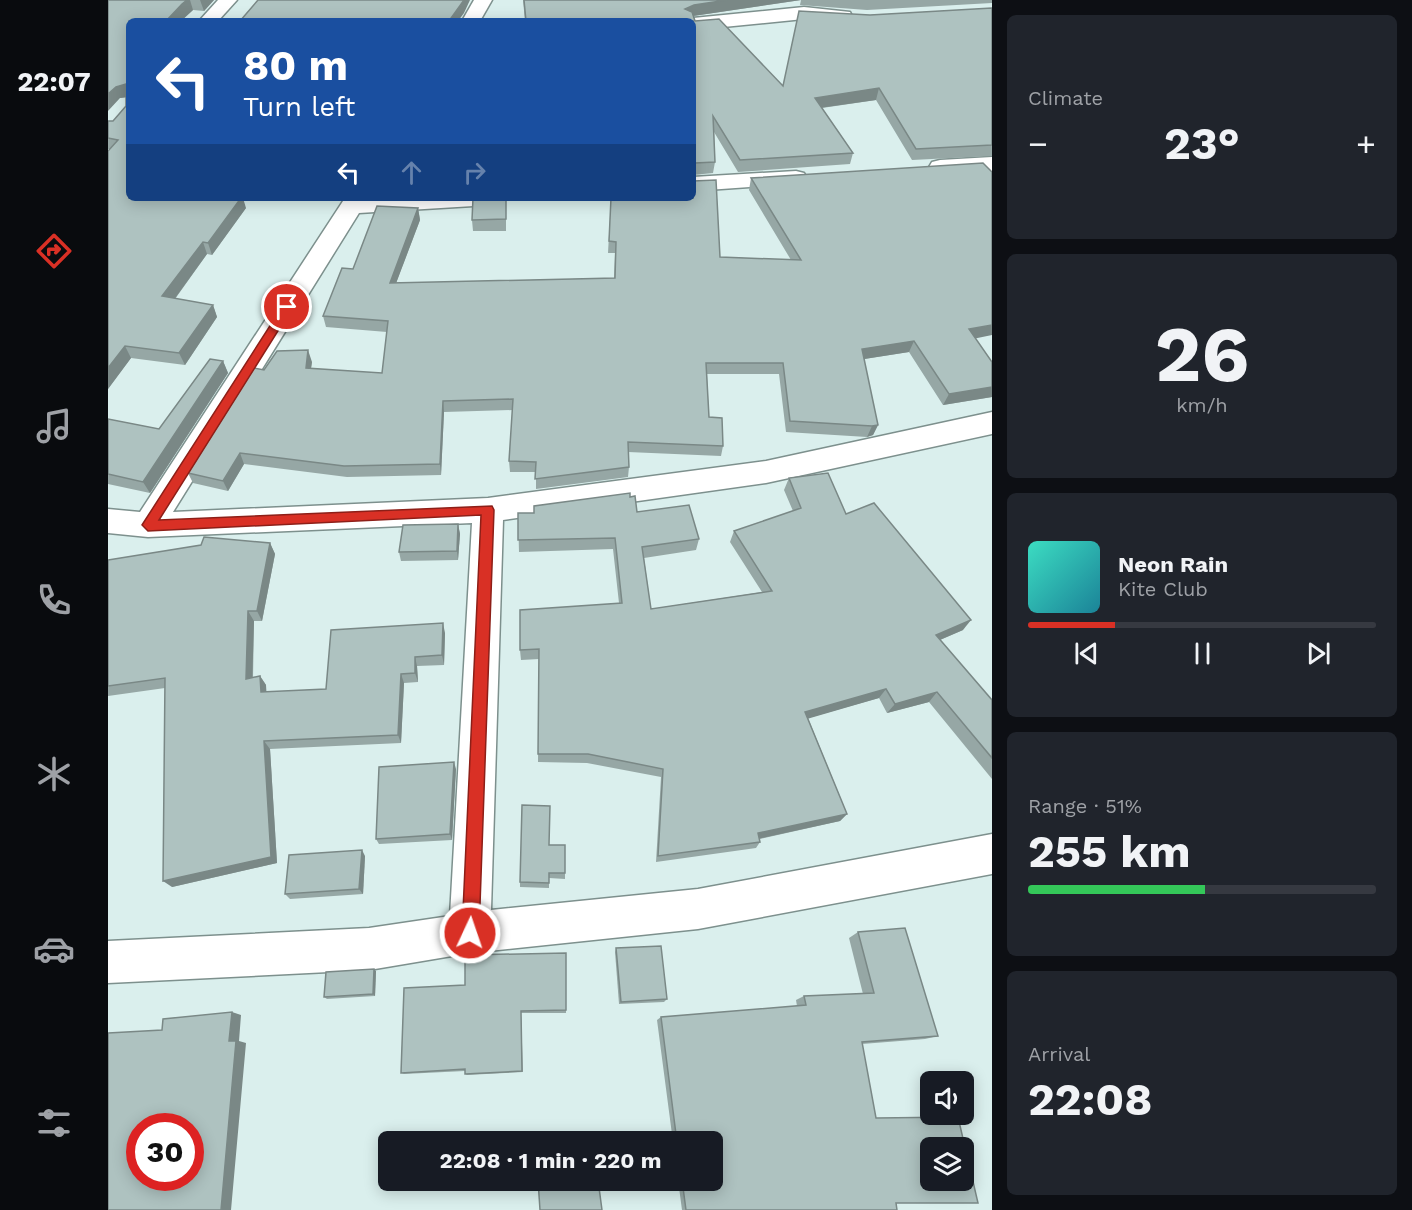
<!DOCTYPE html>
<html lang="en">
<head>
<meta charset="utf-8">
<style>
  body { margin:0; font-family:"Work Sans",sans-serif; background:#20242c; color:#f1f3f6; height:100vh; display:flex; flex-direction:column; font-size:22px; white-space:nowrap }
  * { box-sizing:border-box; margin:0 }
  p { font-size:20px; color:#9ea1a6 }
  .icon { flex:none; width:33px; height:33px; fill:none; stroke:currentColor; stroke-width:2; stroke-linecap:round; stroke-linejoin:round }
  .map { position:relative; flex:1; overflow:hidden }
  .sheet { display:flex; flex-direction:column; gap:15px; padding:15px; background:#0d0f14; width:420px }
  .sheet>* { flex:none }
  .hud { position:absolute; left:18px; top:18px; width:570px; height:183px; border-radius:9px; box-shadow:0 3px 15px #0003; background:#1a4fa0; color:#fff; overflow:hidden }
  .controls { position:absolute; left:812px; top:1071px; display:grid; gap:12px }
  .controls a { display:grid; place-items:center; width:54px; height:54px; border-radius:9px; background:#171b24; box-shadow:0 3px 15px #0003; font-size:30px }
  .speed { position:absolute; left:18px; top:1113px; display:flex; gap:12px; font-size:30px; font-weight:700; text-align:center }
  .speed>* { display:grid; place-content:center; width:78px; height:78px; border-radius:50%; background:#171b24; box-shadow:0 3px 15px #0003; line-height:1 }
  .speed .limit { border:9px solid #d22; background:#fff; color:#111 }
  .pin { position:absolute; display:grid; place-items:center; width:51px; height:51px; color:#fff; margin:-26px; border:3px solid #fff; border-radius:50%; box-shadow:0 2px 6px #0007 }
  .me { position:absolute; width:66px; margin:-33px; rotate:3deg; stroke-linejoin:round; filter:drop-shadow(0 0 4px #0008) }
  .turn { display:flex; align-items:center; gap:21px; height:126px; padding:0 18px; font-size:27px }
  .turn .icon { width:78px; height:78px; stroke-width:2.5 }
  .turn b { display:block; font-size:42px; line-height:51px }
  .lanes { display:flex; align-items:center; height:57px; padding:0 18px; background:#0003; justify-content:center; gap:30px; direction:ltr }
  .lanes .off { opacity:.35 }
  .big { font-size:45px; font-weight:700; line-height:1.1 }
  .sheet .widget { flex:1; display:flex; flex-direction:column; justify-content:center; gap:9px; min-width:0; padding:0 21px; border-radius:9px; background:#20242c }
  .sheet .dial { align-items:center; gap:0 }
  .dial b { font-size:78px; line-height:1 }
  .song { display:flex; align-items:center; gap:18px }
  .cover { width:72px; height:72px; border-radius:9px; background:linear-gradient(135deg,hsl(170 70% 55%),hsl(190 70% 35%)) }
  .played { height:6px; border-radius:3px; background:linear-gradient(90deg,#d93025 25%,#363941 25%) }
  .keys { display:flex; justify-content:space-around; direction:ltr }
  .heat { display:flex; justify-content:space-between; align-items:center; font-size:33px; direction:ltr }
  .charge { height:9px; border-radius:4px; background:linear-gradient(90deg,#34c759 51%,#363941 0) }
  .trip { position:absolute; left:270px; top:1131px; width:345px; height:60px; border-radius:9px; background:#171b24; box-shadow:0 3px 15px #0003; font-weight:700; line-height:60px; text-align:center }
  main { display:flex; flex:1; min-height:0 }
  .dock { display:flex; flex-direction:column; width:108px; justify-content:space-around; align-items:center; background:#090b0e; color:#9ea1a6 }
  .dock .icon { width:42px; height:42px }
  .dock .current { color:#d93025 }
  .dock b { font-size:27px; color:#f1f3f6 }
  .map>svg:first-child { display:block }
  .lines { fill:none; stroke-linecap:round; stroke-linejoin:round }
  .minor-casing { stroke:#7d908d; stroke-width:3 }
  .minor { fill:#fff; fill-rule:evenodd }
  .wall { fill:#96a7a5 }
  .shaded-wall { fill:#7a8886 }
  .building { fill:#aec2c0; stroke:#7a8886; stroke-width:1.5; fill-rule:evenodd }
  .route { fill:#d93025; stroke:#8d1f18; stroke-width:1.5 }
</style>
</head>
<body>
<main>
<nav class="dock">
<b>22:07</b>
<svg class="icon current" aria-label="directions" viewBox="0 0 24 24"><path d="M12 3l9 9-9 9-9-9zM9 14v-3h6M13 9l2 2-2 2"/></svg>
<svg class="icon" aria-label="music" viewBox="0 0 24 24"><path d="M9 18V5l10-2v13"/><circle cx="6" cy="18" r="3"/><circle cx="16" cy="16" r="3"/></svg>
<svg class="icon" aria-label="phone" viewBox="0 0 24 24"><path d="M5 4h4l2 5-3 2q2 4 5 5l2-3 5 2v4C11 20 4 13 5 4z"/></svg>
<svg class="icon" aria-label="climate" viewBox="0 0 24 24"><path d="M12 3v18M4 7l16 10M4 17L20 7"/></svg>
<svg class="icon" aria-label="car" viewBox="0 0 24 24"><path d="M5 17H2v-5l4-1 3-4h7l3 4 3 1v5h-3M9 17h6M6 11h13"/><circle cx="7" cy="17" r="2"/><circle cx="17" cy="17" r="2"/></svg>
<svg class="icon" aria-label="filters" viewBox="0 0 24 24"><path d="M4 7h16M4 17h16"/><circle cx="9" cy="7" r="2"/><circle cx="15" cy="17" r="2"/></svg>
</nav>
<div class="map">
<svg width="884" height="1210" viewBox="0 0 884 1210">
  <rect width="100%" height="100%" fill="#daefed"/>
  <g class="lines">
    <g class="minor-casing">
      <g id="minor">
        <polygon points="110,0 129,0 110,21 91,21"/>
        <polygon points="366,0 384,0 372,21 354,21"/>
        <polygon points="696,7 742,12 744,16 742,20 735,22 696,19 585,30 585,21 578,21 585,18"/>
        <polygon points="884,157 884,171 832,174 824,172 821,167 824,162 832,160"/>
        <polygon points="688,171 696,173 699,178 696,183 585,191 585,177"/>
        <polygon points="237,198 394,198 390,203 382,205 251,213 65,512 380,498 658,461 884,412 884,434 658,483 395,520 383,910 590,889 884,834 884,874 590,929 362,953 261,970 0,983 0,941 261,928 342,916 364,523 40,537 0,533 0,509 32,512"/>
      </g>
    </g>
    <use href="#minor" class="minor"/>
  </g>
  <g class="wall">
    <polygon points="0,0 106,0 96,11 85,10 73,21 21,21 21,198 138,208 104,255 99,254 67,299 105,305 109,317 77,365 23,358 0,389 1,149 0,149 0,121 5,121 18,106 18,97 12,98"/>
    <polygon points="415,0 693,0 585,16 587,21 675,86 762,15 884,8 884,156 804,160 768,100 714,108 745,153 742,164 630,172 606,132 607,162 605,173 585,175 585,21 417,21"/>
    <polygon points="693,0 884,0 884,3 759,10 692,5"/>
    <polygon points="643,178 867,338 884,362 884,397 835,405 801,352 756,359 770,425 765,435 759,437 678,432 671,374 599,374 601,417 615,446 613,456 520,452 521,467 520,477 428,489 428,472 402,472 401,461 405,410 336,412 333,475 239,477 136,464 120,491 85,483 80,473 156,370 204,362 203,369 274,373 279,332 218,327 215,316 245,269 310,208 312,220 288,283 506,278 507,253 500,253 503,198 585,198 585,181 612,257 683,260 641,190"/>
    <polygon points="398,198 398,231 365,231 364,220"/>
    <polygon points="115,361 120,373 42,493 0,484 0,419 51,429"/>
    <polygon points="681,478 738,514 855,630 832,640 884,700 884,779 821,702 779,713 771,698 700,718 739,814 732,821 652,839 652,842 648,848 548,862 553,777 479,763 430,762 431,659 413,660 412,650 511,603 505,549 411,552 410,513 426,513 522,497 529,512 591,539 588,550 536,558 543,609 654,592 622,542 626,531 685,511 676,490"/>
    <polygon points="350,524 352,534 350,560 293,561 291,552"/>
    <polygon points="162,543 167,554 154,621 146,621 145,678 152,676 158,685 158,692 218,689 337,633 336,665 309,666 310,682 296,683 293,743 162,749 169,863 64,887 57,688 0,696 0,560"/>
    <polygon points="348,769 344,840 271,844 268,839"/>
    <polygon points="441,845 457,845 457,879 441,878 441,888 412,887 412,882"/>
    <polygon points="257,856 255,894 182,899 177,894"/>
    <polygon points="750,932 830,1036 817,1039 754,1044 768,1118 789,1210 574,1210 570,1180 604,1180 604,1142 565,1142 549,1020 553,1017 689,1006 688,1000 696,996 755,994 741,938"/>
    <polygon points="508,948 559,999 556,1002 511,1004 507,952"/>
    <polygon points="268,971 267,996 219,999 216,997"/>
    <polygon points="296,988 458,1010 458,1013 413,1013 415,1072 359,1075 357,1074 357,1071 296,1074 293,1073"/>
  </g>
  <g class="shaded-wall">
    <polygon points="79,0 82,0 85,10 73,21 58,21 74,4"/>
    <polygon points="92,0 106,0 96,11"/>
    <polygon points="356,0 362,0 356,13 350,21 341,21"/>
    <polygon points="619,0 693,0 585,16 577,9 586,5"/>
    <polygon points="18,84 21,97 12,98 0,111 0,94 8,87"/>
    <polygon points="771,88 768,100 704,109 707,98"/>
    <polygon points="133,198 135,198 138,208 104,255 100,243"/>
    <polygon points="310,208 312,220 284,294 282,283"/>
    <polygon points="95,242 99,254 60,308 54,296"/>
    <polygon points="105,305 109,317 77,365 71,353"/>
    <polygon points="884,325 884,335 855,341 861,329"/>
    <polygon points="806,341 801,352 750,360 754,349"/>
    <polygon points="17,346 23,358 0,389 0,368"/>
    <polygon points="200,350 204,362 201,379 198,368"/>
    <polygon points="115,361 120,373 42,493 35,482"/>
    <polygon points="884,387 884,397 835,405 841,394"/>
    <polygon points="335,401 336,412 333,475 332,464"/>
    <polygon points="770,425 765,435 759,437 764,426"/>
    <polygon points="132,453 136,464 120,491 115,481"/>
    <polygon points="350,524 352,534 350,560 349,551"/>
    <polygon points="162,543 167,554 154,621 149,611"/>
    <polygon points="140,611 146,621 144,688 138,679"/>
    <polygon points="863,620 855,630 820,645 828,635"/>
    <polygon points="335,623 337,633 336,665 334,655"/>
    <polygon points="307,657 309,666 310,682 307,673"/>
    <polygon points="293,674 296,683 293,743 290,735"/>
    <polygon points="152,676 158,685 159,701 153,692"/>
    <polygon points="778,689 771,698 692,721 697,712"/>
    <polygon points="829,692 821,702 779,713 787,704"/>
    <polygon points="156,741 162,749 169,863 64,887 55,881"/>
    <polygon points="346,762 348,769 344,840 342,834"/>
    <polygon points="739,814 732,821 645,840 650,833"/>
    <polygon points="254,850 257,856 255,894 251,889"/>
    <polygon points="266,969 268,971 267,996 265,994"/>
    <polygon points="124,1012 133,1015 131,1041 138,1043 123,1210 113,1210 121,1041"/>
  </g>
  <g class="building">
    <polygon points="0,0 79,0 74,4 58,21 21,21 21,198 133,198 100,243 95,242 54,296 105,305 71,353 17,346 0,368 0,151 10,140 0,138 0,121 5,121 18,106 18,84 8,87 0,94"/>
    <polygon points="150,0 356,0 341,21 132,21"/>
    <polygon points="416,0 619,0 586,5 577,9 584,12 587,21 611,19 675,86 691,11 762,15 884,8 884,145 808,149 771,88 707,98 745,153 632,160 605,116 607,162 587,163 585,165 585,21 418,21"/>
    <polygon points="875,163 884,172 884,325 861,329 884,362 884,387 841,394 806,341 754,349 770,425 764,426 682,421 675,363 598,363 601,417 614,418 615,446 520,442 521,467 427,479 428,462 401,461 405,399 335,401 332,464 236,466 132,453 115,481 80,473 146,368 156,370 169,351 200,350 198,368 274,373 280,321 215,316 234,268 245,269 269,206 310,208 282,283 507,278 508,242 501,241 503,198 585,198 585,177 585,181 608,180 612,257 693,260 643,178"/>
    <polygon points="365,198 398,198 398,219 364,220"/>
    <polygon points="102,359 115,361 35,482 0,474 0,419 51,429"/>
    <polygon points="720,473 738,514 766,503 863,620 828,635 884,700 884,758 829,692 787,704 778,689 697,712 739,814 650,833 652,842 550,856 555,769 480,754 430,754 431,649 412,650 412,610 514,603 507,538 410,540 410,513 426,513 426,506 522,493 522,497 527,496 529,512 581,505 591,539 534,547 543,609 664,591 626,531 693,508 681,478"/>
    <polygon points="350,524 349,551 291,552 295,525"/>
    <polygon points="96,537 162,543 149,611 140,611 138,679 152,676 153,692 218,689 223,630 335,623 334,655 307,657 307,673 293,674 290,735 156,741 163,857 55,881 57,678 0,686 0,560 93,545"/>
    <polygon points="346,762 342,834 268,839 271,767"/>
    <polygon points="414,805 442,806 441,845 457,845 457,873 441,873 441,883 412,882"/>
    <polygon points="254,850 251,889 177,894 181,855"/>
    <path d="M797 928 830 1036 754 1042 768 1118 850 1117 870 1203H788L789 1210H578L574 1180H604V1142H569L553 1017 698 1005 696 996 766 993 750 932ZM822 1148H855V1180H822Z"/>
    <polygon points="553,946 559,999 513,1002 508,948"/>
    <polygon points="458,953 458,1010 413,1011 414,1071 357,1074 357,1069 293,1073 296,988 357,985 357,955"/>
    <polygon points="266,969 265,994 216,997 218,972"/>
    <path d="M124 1012 121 1041H128L113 1210H0V1033L54 1030 55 1019ZM32 1126H82V1178H32Z"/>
    <polygon points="485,1136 485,1142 443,1142"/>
    <polygon points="430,1180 490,1180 494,1210 432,1210"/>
  </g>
  <polygon class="route" points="179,303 185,307 51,520 384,506 386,510 371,933 368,939 362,941 356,939 354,933 373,515 40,531 34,525 176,304"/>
</svg>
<div class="controls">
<a><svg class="icon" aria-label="sound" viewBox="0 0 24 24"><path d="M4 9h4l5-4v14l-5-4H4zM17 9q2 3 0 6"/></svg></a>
<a><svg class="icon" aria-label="layers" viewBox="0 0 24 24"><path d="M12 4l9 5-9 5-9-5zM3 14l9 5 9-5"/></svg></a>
</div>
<div class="speed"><div class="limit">30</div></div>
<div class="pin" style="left:179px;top:307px;background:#d93025"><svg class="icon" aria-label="arrive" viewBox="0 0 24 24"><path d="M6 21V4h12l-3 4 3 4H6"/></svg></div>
<svg class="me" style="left:362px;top:933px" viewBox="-20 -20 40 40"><circle r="17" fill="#d93025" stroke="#fff" stroke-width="3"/><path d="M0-11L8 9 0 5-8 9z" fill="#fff"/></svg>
<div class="trip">22:08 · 1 min · 220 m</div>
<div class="hud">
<div class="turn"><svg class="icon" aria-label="left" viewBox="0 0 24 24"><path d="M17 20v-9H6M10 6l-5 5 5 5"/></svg><div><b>80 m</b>Turn left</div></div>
<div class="lanes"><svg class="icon" aria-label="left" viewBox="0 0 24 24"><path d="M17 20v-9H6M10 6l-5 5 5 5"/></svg><svg class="icon off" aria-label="ahead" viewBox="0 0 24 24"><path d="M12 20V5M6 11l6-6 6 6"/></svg><svg class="icon off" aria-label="right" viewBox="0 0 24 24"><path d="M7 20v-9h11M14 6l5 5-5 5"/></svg></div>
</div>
</div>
<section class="sheet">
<div class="widget"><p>Climate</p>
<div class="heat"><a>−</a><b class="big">23°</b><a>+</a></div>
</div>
<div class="widget dial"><b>26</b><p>km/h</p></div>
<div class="widget">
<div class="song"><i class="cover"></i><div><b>Neon Rain</b><p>Kite Club</p></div></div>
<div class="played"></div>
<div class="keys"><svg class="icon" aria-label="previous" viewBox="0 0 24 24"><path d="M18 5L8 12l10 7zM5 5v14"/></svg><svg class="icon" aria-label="pause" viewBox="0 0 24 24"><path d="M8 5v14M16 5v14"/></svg><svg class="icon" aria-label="next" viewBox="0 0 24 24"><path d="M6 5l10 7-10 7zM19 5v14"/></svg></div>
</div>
<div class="widget"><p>Range · 51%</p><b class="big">255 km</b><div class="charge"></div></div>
<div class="widget"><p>Arrival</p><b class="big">22:08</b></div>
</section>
</main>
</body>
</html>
